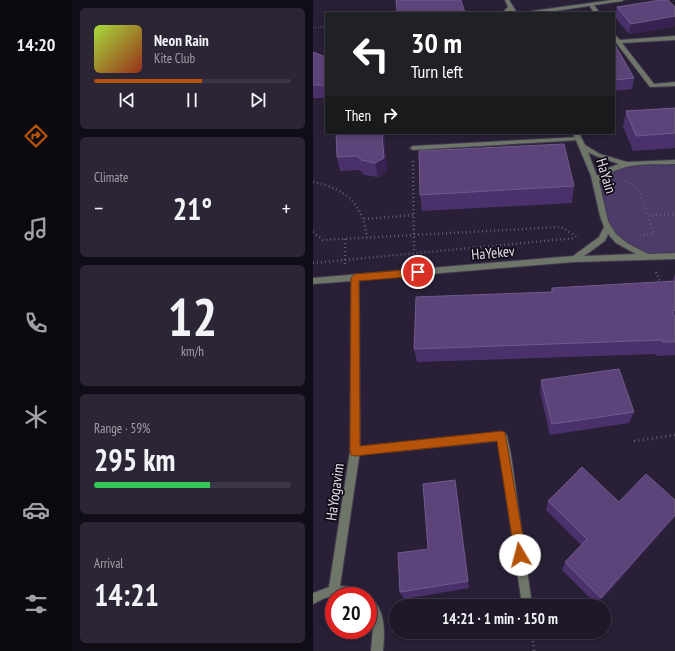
<!DOCTYPE html>
<html lang="en">
<head>
<meta charset="utf-8">
<style>
  body { margin:0; font-family:"PT Sans Narrow",sans-serif; background:#2c2535; color:#f1f3f6; height:100vh; display:flex; flex-direction:column; font-size:15px; white-space:nowrap }
  * { box-sizing:border-box; margin:0 }
  p { font-size:13px; color:#a1a0a8 }
  .icon { flex:none; width:22px; height:22px; fill:none; stroke:currentColor; stroke-width:2; stroke-linecap:round; stroke-linejoin:round }
  .map { position:relative; flex:1; overflow:hidden }
  .sheet { display:flex; flex-direction:column; gap:8px; padding:8px; background:#110d17; width:241px }
  .sheet>* { flex:none }
  .top-card { position:absolute; left:12px; top:12px; width:290px; height:122px; border-radius:0px; box-shadow:0 2px 6px #0003,0 0 0 1px #3c3746; background:#202124; color:#fff; overflow:hidden }
  .speed { position:absolute; left:12px; top:587px; display:flex; gap:8px; font-size:20px; font-weight:700; text-align:center }
  .speed>* { display:grid; place-content:center; width:52px; height:52px; border-radius:50%; background:#1f1829; box-shadow:0 2px 6px #0003,0 0 0 1px #3c3746; line-height:1 }
  .speed .limit { border:6px solid #d22; background:#fff; color:#111 }
  .pin { position:absolute; display:grid; place-items:center; width:34px; height:34px; color:#fff; margin:-17px; border:2px solid #fff; border-radius:50%; box-shadow:0 1px 4px #0007 }
  .me { position:absolute; width:44px; margin:-22px; rotate:352deg; stroke-linejoin:round; filter:drop-shadow(0 0 3px #0008) }
  .turn { display:flex; align-items:center; gap:14px; height:84px; padding:0 20px; font-size:18px }
  .turn .icon { width:52px; height:52px; stroke-width:2.5 }
  .turn b { display:block; font-size:28px; line-height:34px }
  .then { display:flex; align-items:center; height:38px; padding:0 20px; background:#0003; gap:8px; font-size:15px }
  .big { font-size:30px; font-weight:800; line-height:1.1 }
  .sheet .tile { flex:1; display:flex; flex-direction:column; justify-content:center; gap:6px; min-width:0; padding:0 14px; border-radius:6px; background:#2c2535 }
  .sheet .dial { align-items:center; gap:0 }
  .dial b { font-size:52px; line-height:1 }
  .song { display:flex; align-items:center; gap:12px }
  .cover { width:48px; height:48px; border-radius:6px; background:linear-gradient(135deg,hsl(80 70% 55%),hsl(10 70% 35%)) }
  .played { height:4px; border-radius:2px; background:linear-gradient(90deg,#b45309 55%,#3c3746 55%) }
  .keys { display:flex; justify-content:space-around; direction:ltr }
  .heat { display:flex; justify-content:space-between; align-items:center; font-size:22px; direction:ltr }
  .charge { height:6px; border-radius:3px; background:linear-gradient(90deg,#34c759 59%,#3c3746 0) }
  .trip { position:absolute; left:76px; top:599px; width:222px; height:40px; border-radius:20px; background:#1f1829; box-shadow:0 2px 6px #0003,0 0 0 1px #3c3746; font-weight:800; line-height:40px; text-align:center }
  main { display:flex; flex:1; min-height:0 }
  .tabs { display:flex; flex-direction:column; width:72px; justify-content:space-around; align-items:center; background:#0c0a10; color:#a1a0a8 }
  .tabs .icon { width:28px; height:28px }
  .tabs .current { color:#b45309 }
  .tabs b { font-size:18px; color:#f1f3f6 }
  .map>svg:first-child { display:block }
  .green { fill:#4d3b69 }
  .lines { fill:none; stroke-linecap:round; stroke-linejoin:round }
  .lane-casing { stroke:#433a50; stroke-width:2 }
  .street-casing { stroke:#433a50; stroke-width:2 }
  .path-far2 { stroke:#635b70; stroke-width:2; stroke-dasharray:0.5 2; stroke-linecap:butt }
  .path-far1 { stroke:#635b70; stroke-width:2.5; stroke-dasharray:1 3; stroke-linecap:butt }
  .path { stroke:#635b70; stroke-width:3; stroke-dasharray:1 3.5; stroke-linecap:butt }
  .lane { fill:#6e7569; fill-rule:evenodd }
  .street { fill:#6e7569; fill-rule:evenodd }
  .wall { fill:#4b316c }
  .shaded-wall { fill:#372251 }
  .building { fill:#5c4379; stroke:#715b8b }
  .route { fill:#b45309; stroke:#753606 }
  .labels { text-anchor:middle; stroke-width:3.5; stroke-linejoin:round; paint-order:stroke }
  .street-label { font-size:15px; fill:#e2dcec; stroke:#100c16 }
</style>
</head>
<body>
<main>
<nav class="tabs">
<b>14:20</b>
<svg class="icon current" aria-label="directions" viewBox="0 0 24 24"><path d="M12 3l9 9-9 9-9-9zM9 14v-3h6M13 9l2 2-2 2"/></svg>
<svg class="icon" aria-label="music" viewBox="0 0 24 24"><path d="M9 18V5l10-2v13"/><circle cx="6" cy="18" r="3"/><circle cx="16" cy="16" r="3"/></svg>
<svg class="icon" aria-label="phone" viewBox="0 0 24 24"><path d="M5 4h4l2 5-3 2q2 4 5 5l2-3 5 2v4C11 20 4 13 5 4z"/></svg>
<svg class="icon" aria-label="climate" viewBox="0 0 24 24"><path d="M12 3v18M4 7l16 10M4 17L20 7"/></svg>
<svg class="icon" aria-label="car" viewBox="0 0 24 24"><path d="M5 17H2v-5l4-1 3-4h7l3 4 3 1v5h-3M9 17h6M6 11h13"/><circle cx="7" cy="17" r="2"/><circle cx="17" cy="17" r="2"/></svg>
<svg class="icon" aria-label="filters" viewBox="0 0 24 24"><path d="M4 7h16M4 17h16"/><circle cx="9" cy="7" r="2"/><circle cx="15" cy="17" r="2"/></svg>
</nav>
<section class="sheet">
<div class="tile">
<div class="song"><i class="cover"></i><div><b>Neon Rain</b><p>Kite Club</p></div></div>
<div class="played"></div>
<div class="keys"><svg class="icon" aria-label="previous" viewBox="0 0 24 24"><path d="M18 5L8 12l10 7zM5 5v14"/></svg><svg class="icon" aria-label="pause" viewBox="0 0 24 24"><path d="M8 5v14M16 5v14"/></svg><svg class="icon" aria-label="next" viewBox="0 0 24 24"><path d="M6 5l10 7-10 7zM19 5v14"/></svg></div>
</div>
<div class="tile"><p>Climate</p>
<div class="heat"><a>−</a><b class="big">21°</b><a>+</a></div>
</div>
<div class="tile dial"><b>12</b><p>km/h</p></div>
<div class="tile"><p>Range · 59%</p><b class="big">295 km</b><div class="charge"></div></div>
<div class="tile"><p>Arrival</p><b class="big">14:21</b></div>
</section>
<div class="map">
<svg width="362" height="651" viewBox="0 0 362 651">
  <rect width="100%" height="100%" fill="#292037"/>
  <path class="green" d="M362 162V256L338 258 318 250 294 228 282 181C303 161 335 163 362 162Z"/>
  <g class="lines">
    <g class="lane-casing">
      <g id="lane">
        <polygon points="276,4 280,4 287,13 281,13 276,5"/>
        <polygon points="196,6 200,7 195,13 189,13"/>
        <polygon points="301,34 307,40 362,36 362,40 309,43 341,84 362,82 362,86 337,87 301,40"/>
        <polygon points="266,137 268,138 268,140 100,150 97,148 100,146"/>
        <polygon points="189,432 192,433 194,436 198,455 218,598 217,602 213,603 209,602 208,598 185,441 42,455 39,454 37,451 39,448 42,447"/>
      </g>
    </g>
    <g class="street-casing">
      <g id="street">
        <polygon points="192,0 196,0 204,13 198,13"/>
        <polygon points="299,0 311,0 309,1 229,13 216,13 219,11"/>
        <path d="M260 133H266L272 145 287 154 314 162 362 160V164C333 165 310 161 286 181L295 221 303 234 314 243 335 254 362 253V259L261 262 46 280 47 451 27 586C36 586 43 589 51 592L52 596H21L12 598 0 604V593L16 587 37 451 38 281 0 284V278L260 256 286 237 291 227 287 216 278 176ZM275 152 283 156 306 164 295 168 284 176ZM295 234 303 243 323 254 271 256 292 241Z"/>
        <path d="M55 598C73 605 72 635 70 651H58L60 626 55 612Z"/>
      </g>
    </g>
    <polyline class="path-far2" points="0,28 13,26"/>
    <g class="path-far1">
      <polyline points="100,161 101,252"/>
      <polyline points="312,181 325,189 341,233 327,236"/>
      <path d="M0 182C35 190 49 203 54 238"/>
      <polyline points="335,216 362,214"/>
      <polyline points="51,219 102,215"/>
      <polyline points="0,232 10,240 248,227 266,238"/>
      <polyline points="32,239 32,264"/>
      <polyline points="0,263 262,238"/>
      <polyline points="343,272 348,284"/>
    </g>
    <g class="path">
      <polyline points="321,441 362,435"/>
      <polyline points="219,632 221,651"/>
    </g>
    <use href="#lane" class="lane"/>
    <use href="#street" class="street"/>
  </g>
  <g class="wall">
    <polygon points="304,7 362,7 362,26 316,34 302,17"/>
    <polygon points="301,43 321,78 319,89 301,91"/>
    <polygon points="0,52 13,57 13,98 0,98"/>
    <polygon points="362,108 362,148 320,151 310,126 313,111"/>
    <polygon points="23,133 71,133 74,172 65,177 51,175 47,170 27,171 24,157"/>
    <polygon points="261,186 259,203 109,211 107,195"/>
    <polygon points="362,273 362,355 344,356 343,354 104,362 101,349 238,292 239,288 361,281 360,279"/>
    <polygon points="228,380 321,412 316,423 237,435 227,392"/>
    <polygon points="142,480 156,588 91,599 87,592 115,549"/>
    <polygon points="362,500 362,517 284,605 249,570 252,562 268,545 233,510 235,501 306,502"/>
  </g>
  <g class="shaded-wall">
    <polygon points="362,16 362,26 316,34 318,24"/>
    <polygon points="69,133 71,133 71,135 74,172 65,177 62,163"/>
    <polygon points="362,515 362,517 284,605 288,598"/>
  </g>
  <g class="building">
    <polygon points="83,0 148,0 152,13 84,13"/>
    <polygon points="347,0 355,0 362,7 362,16 318,24 304,7"/>
    <polygon points="301,43 321,78 301,80"/>
    <polygon points="0,52 13,57 13,85 0,85"/>
    <polygon points="362,108 362,133 323,136 313,111"/>
    <polygon points="23,133 69,133 71,158 62,163 48,160 44,156 24,157"/>
    <polygon points="251,144 261,186 107,195 106,151"/>
    <polygon points="362,281 362,310 359,311 362,318 362,342 349,342 349,340 101,349 103,297 239,292 239,288"/>
    <polygon points="306,369 321,412 239,424 228,380"/>
    <polygon points="269,467 306,502 333,474 362,500 362,515 288,598 252,562 274,539 235,501"/>
    <polygon points="142,480 155,581 87,592 85,553 115,549 110,484"/>
  </g>
  <polygon class="route" points="105,269 109,272 105,276 46,281 47,446 189,431 192,433 213,555 211,559 207,561 203,559 202,555 184,441 42,456 38,455 37,451 38,278 42,274"/>
  <g class="labels">
    <g class="street-label">
      <text transform="translate(293 176) rotate(73)" y="5">HaYain</text>
      <text transform="translate(180 253) rotate(-5)" y="5">HaYekev</text>
      <text transform="translate(22 492) rotate(-82)" y="5">HaYogavim</text>
    </g>
  </g>
</svg>
<div class="speed"><div class="limit">20</div></div>
<div class="pin" style="left:105px;top:272px;background:#d93025"><svg class="icon" aria-label="arrive" viewBox="0 0 24 24"><path d="M6 21V4h12l-3 4 3 4H6"/></svg></div>
<svg class="me" style="left:207px;top:555px" viewBox="-20 -20 40 40"><circle r="19" fill="#fff"/><path d="M0-13L10 11 0 6-10 11z" fill="#b45309"/></svg>
<div class="trip">14:21 · 1 min · 150 m</div>
<div class="top-card">
<div class="turn"><svg class="icon" aria-label="left" viewBox="0 0 24 24"><path d="M17 20v-9H6M10 6l-5 5 5 5"/></svg><div><b>30 m</b>Turn left</div></div>
<div class="then">Then<svg class="icon" aria-label="right" viewBox="0 0 24 24"><path d="M7 20v-9h11M14 6l5 5-5 5"/></svg></div>
</div>
</div>
</main>
</body>
</html>
